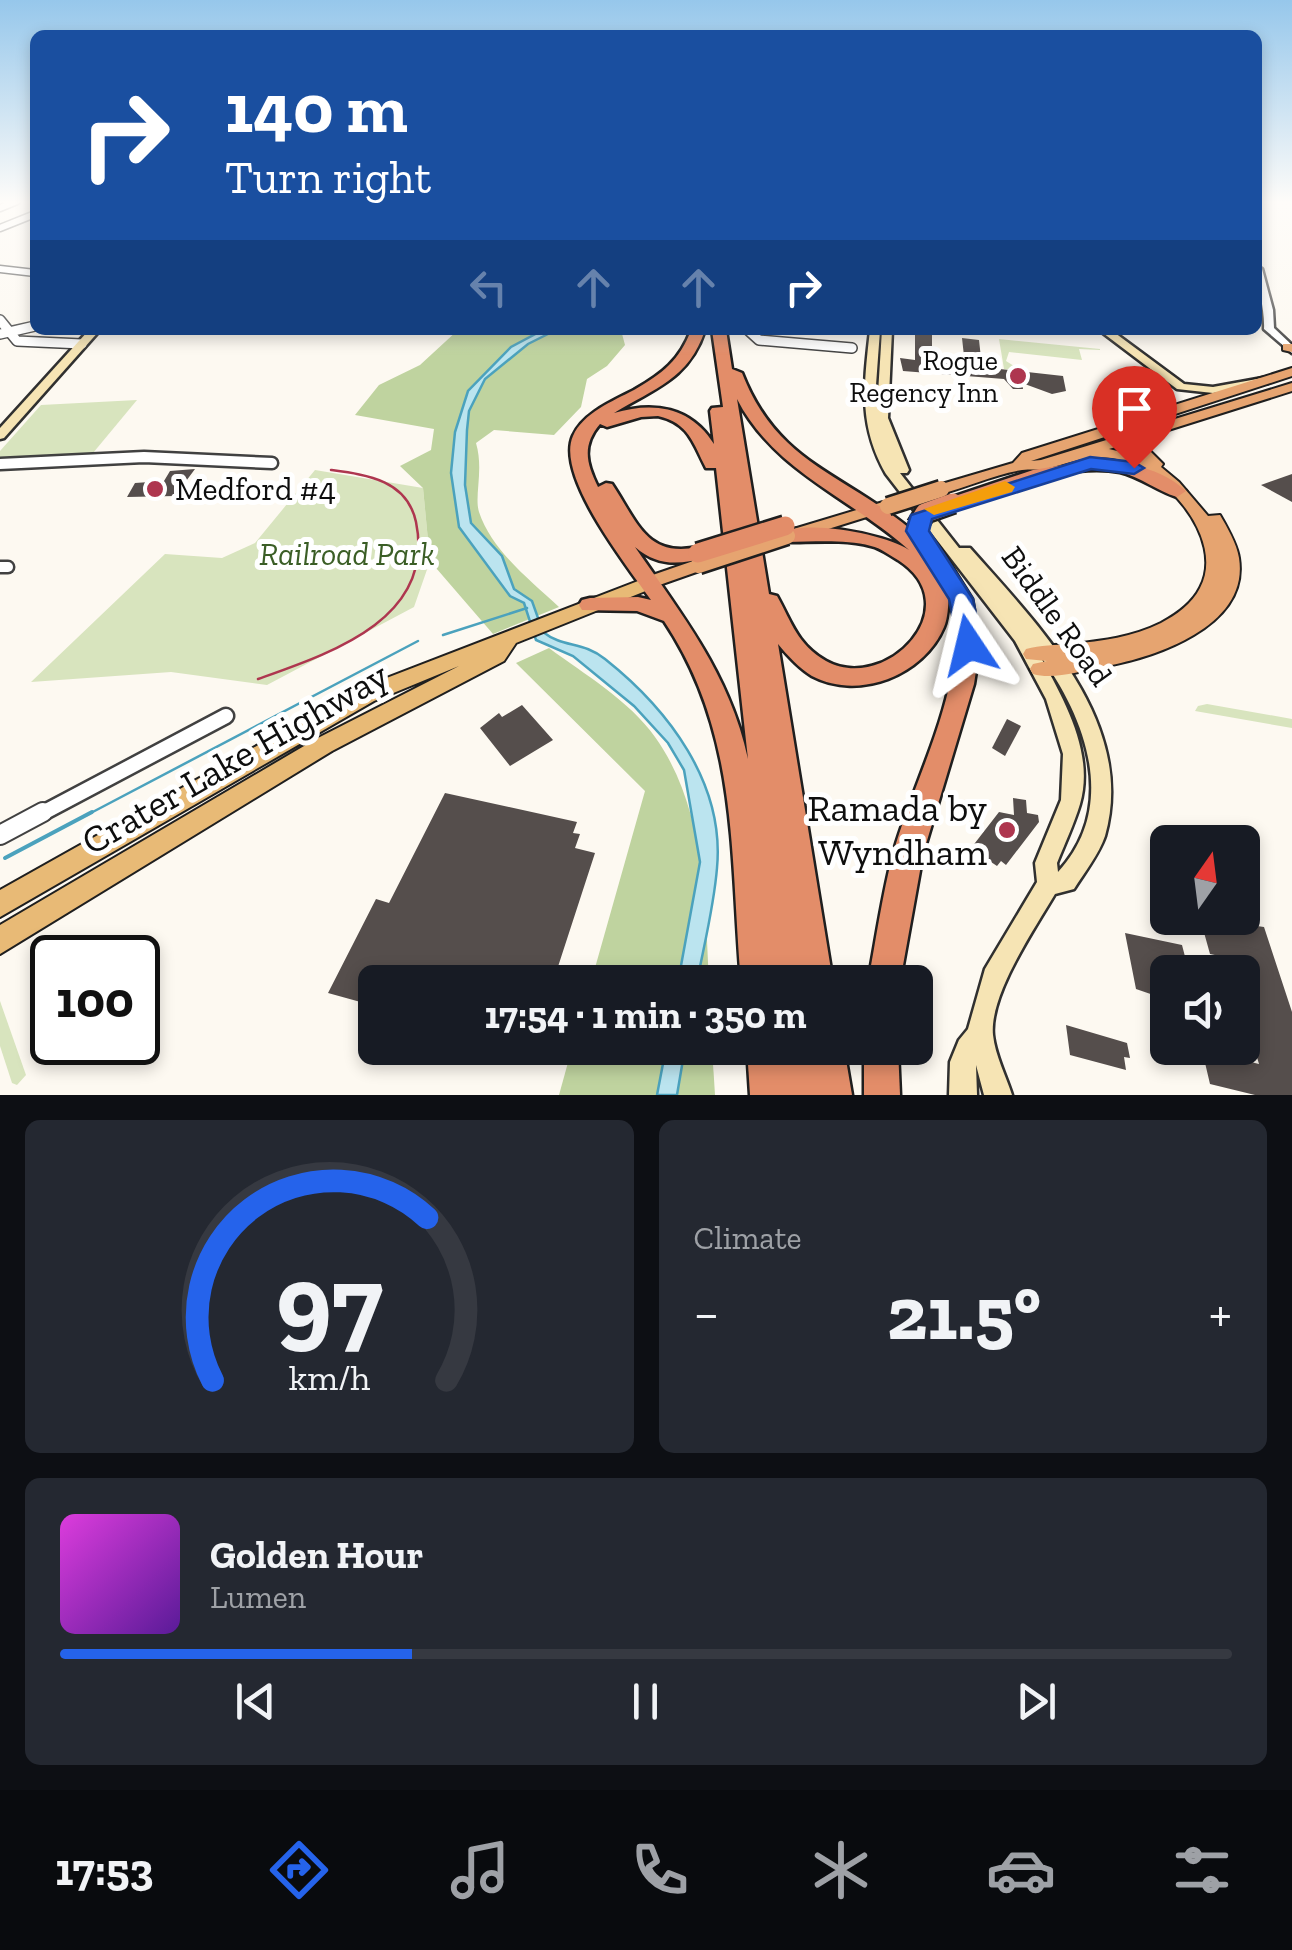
<!DOCTYPE html>
<html lang="en">
<head>
<meta charset="utf-8">
<style>
  body { margin:0; font-family:"Zilla Slab",serif; background:#242831; color:#f1f3f6; height:100vh; display:flex; flex-direction:column; font-size:38px; white-space:nowrap }
  * { box-sizing:border-box; margin:0 }
  p { font-size:32px; color:#9ea1a6 }
  .icon { flex:none; width:55px; height:55px; fill:none; stroke:currentColor; stroke-width:2; stroke-linecap:round; stroke-linejoin:round }
  .map { position:relative; height:1095px; overflow:hidden }
  .side { display:flex; flex-direction:column; gap:25px; padding:25px; background:#0d0f14; flex:1 }
  .side>* { flex:none }
  .guide { position:absolute; left:30px; top:30px; width:1232px; height:305px; border-radius:15px; box-shadow:0 5px 15px #0003; background:#1a4fa0; color:#fff; overflow:hidden }
  .needle { width:65px; rotate:14deg }
  .fabs { position:absolute; left:1150px; top:825px; display:grid; gap:20px }
  .fabs a { display:grid; place-items:center; width:110px; height:110px; border-radius:15px; background:#171b24; box-shadow:0 5px 15px #0003; font-size:50px }
  .speed { position:absolute; left:30px; top:935px; display:flex; gap:20px; font-size:50px; font-weight:700; text-align:center }
  .speed>* { display:grid; place-content:center; width:130px; height:130px; border-radius:50%; background:#171b24; box-shadow:0 5px 15px #0003; line-height:1 }
  .speed .limit { border:5px solid #111; border-radius:15px; background:#fff; color:#111 }
  .pin { position:absolute; display:grid; place-items:center; width:85px; height:85px; color:#fff; margin:-102px -42px; border-radius:50% 50% 50% 0; rotate:-45deg; box-shadow:0 0 10px #0007 }
  .pin .icon { rotate:45deg }
  .me { position:absolute; width:110px; margin:-55px; rotate:350deg; stroke-linejoin:round; filter:drop-shadow(0 0 8px #0008) }
  .turn { display:flex; align-items:center; gap:35px; height:210px; padding:0 30px; font-size:45px }
  .turn .icon { width:130px; height:130px; stroke-width:2.5 }
  .turn b { display:block; font-size:70px; line-height:85px }
  .lanes { display:flex; align-items:center; height:95px; padding:0 30px; background:#0003; justify-content:center; gap:50px; direction:ltr }
  .lanes .off { opacity:.35 }
  .big { font-size:75px; font-weight:700; line-height:1.1 }
  .side .card { flex:1; display:flex; flex-direction:column; justify-content:center; gap:15px; min-width:0; padding:0 35px; border-radius:15px; background:#242831 }
  .side .dial { align-items:center; gap:0 }
  .dial svg { height:260px; overflow:visible; fill:none; stroke:#363941; stroke-width:7; stroke-linecap:round; text-anchor:middle }
  .dial text { fill:#f1f3f6; stroke:none }
  .song { display:flex; align-items:center; gap:30px }
  .cover { width:120px; height:120px; border-radius:15px; background:linear-gradient(135deg,hsl(300 70% 55%),hsl(270 70% 35%)) }
  .played { height:10px; border-radius:5px; background:linear-gradient(90deg,#2563eb 30%,#363941 30%) }
  .keys { display:flex; justify-content:space-around; direction:ltr }
  .heat { display:flex; justify-content:space-between; align-items:center; font-size:55px; direction:ltr }
  .side .tiles { flex:1; display:grid; gap:25px; grid-template-columns:1fr 1fr }
  .card:last-child { grid-column:span 2 }
  .trip { position:absolute; left:358px; top:965px; width:575px; height:100px; border-radius:15px; background:#171b24; box-shadow:0 5px 15px #0003; font-weight:700; line-height:100px; text-align:center }
  .dock { display:flex; height:160px; justify-content:space-around; align-items:center; background:#090b0e; color:#9ea1a6 }
  .dock .icon { width:70px; height:70px }
  .dock .current { color:#2563eb }
  .dock b { font-size:45px; color:#f1f3f6 }
  .map>svg:first-child { display:block }
  .green { fill:#d8e4be }
  .forest { fill:#bfd39f }
  .water { fill:#bbe4ef; stroke:#4ba2bd; stroke-width:2.5 }
  .lines { fill:none; stroke-linecap:round; stroke-linejoin:round }
  .stream-far1 { stroke:#4ba2bd; stroke-width:2.5 }
  .stream { stroke:#4ba2bd; stroke-width:4 }
  .building { fill:#554e4c }
  .minor-far4-casing { stroke:#414141; stroke-width:9 }
  .minor-far3-casing { stroke:#414141; stroke-width:12 }
  .minor-far2-casing { stroke:#414141; stroke-width:15 }
  .minor-far1-casing { stroke:#414141; stroke-width:19 }
  .minor-casing { stroke:#414141; stroke-width:22 }
  .tertiary-casing { stroke:#414141; stroke-width:5 }
  .secondary-casing { stroke:#303030; stroke-width:5 }
  .primary-casing { stroke:#1f1f1f; stroke-width:4 }
  .trunk-casing { stroke:#1f1f1f; stroke-width:4 }
  .motorway-casing { stroke:#1f1f1f; stroke-width:5 }
  .minor-far4 { stroke:#fff; stroke-width:6 }
  .minor-far3 { stroke:#fff; stroke-width:9 }
  .minor-far2 { stroke:#fff; stroke-width:10 }
  .minor-far1 { stroke:#fff; stroke-width:14 }
  .minor { stroke:#fff; stroke-width:18 }
  .tertiary { fill:#fff; fill-rule:evenodd }
  .secondary { fill:#f6e4b4; fill-rule:evenodd }
  .primary { fill:#e8ba76; fill-rule:evenodd }
  .trunk { fill:#e6a470; fill-rule:evenodd }
  .motorway { fill:#e38d69; fill-rule:evenodd }
  .rail { stroke:#ae364f; stroke-width:2.5 }
  .trunk-bridge-casing { stroke:#1f1f1f; stroke-width:21; stroke-linecap:butt }
  .motorway-bridge-casing { stroke:#1f1f1f; stroke-width:24; stroke-linecap:butt }
  .trunk-bridge { stroke:#e6a470; stroke-width:16 }
  .motorway-bridge { stroke:#e38d69; stroke-width:19 }
  .route { fill:#2563eb; stroke:#184099; stroke-width:2.5 }
  .slow { fill:#f59e0b }
  .poi-dot { fill:#ae364f; stroke:#fff; stroke-width:4 }
  .labels { text-anchor:middle; stroke-width:10; stroke-linejoin:round; paint-order:stroke }
  .far-poi-label { font-size:28px; fill:#0e0e0e; stroke:#fff; text-anchor:end }
  .poi-label { font-size:32px; fill:#0e0e0e; stroke:#fff; text-anchor:start }
  .park-label { font-size:32px; font-style:italic; fill:#3b5e26; stroke:#fff }
  .street-label { font-size:32px; fill:#0e0e0e; stroke:#fff }
  .near-street-label { font-size:38px; fill:#0e0e0e; stroke:#fff }
  .near-poi-label { font-size:38px; fill:#0e0e0e; stroke:#fff; text-anchor:end }
</style>
</head>
<body>
<div class="map">
<svg width="1292" height="1095" viewBox="0 0 1292 1095">
  <rect width="100%" height="100%" fill="#fdf9f1"/>
  <g class="green">
    <polygon points="999,339 1100,349 1100,350 1079,349 1082,360 1009,352 1006,361 1022,371 1004,369"/>
    <polygon points="137,400 93,453 0,457 0,451 41,405"/>
    <polygon points="315,470 423,488 430,561 414,607 267,685 171,672 31,682 165,554 222,558 255,543"/>
    <polygon points="1207,704 1292,719 1292,728 1195,711 1198,706"/>
    <polygon points="0,1001 26,1075 17,1085 12,1083 0,1046"/>
  </g>
  <g class="forest">
    <path d="M458 330H621L625 345 607 366 587 379 581 407 554 435 494 430 476 443C484 470 474 496 479 512 492 551 530 580 559 607L493 634 430 561 423 488 400 466 431 450 434 429 355 415 379 385 420 365Z"/>
    <path d="M549 648C584 674 630 701 655 737 705 807 705 900 709 982H591L645 791 516 663Z"/>
    <polygon points="572,1048 712,1048 715,1095 559,1095"/>
  </g>
  <g class="water">
    <path d="M543 330H556L528 344 485 379 469 411 467 430 465 485 471 523 502 556 514 589 532 601 543 632C563 648 583 641 605 659 668 709 725 783 717 868 714 906 704 945 697 982H678L700 862 684 770 668 743 634 706 573 656 536 640 524 603 510 596 459 527 451 473 455 432 468 391 511 347Z"/>
    <polygon points="666,1048 685,1048 677,1095 657,1095"/>
  </g>
  <g class="lines">
    <g class="stream-far1">
      <polyline points="443,635 527,608"/>
      <polyline points="87,815 418,641"/>
    </g>
    <polyline class="stream" points="5,858 92,812"/>
  </g>
  <g class="building">
    <polygon points="915,334 932,335 932,362 965,365 962,338 979,340 982,367 1063,376 1066,391 1052,394 1022,383 1023,389 1013,389 1004,379 903,371 900,358 915,360"/>
    <polygon points="195,469 175,496 127,497 135,483 164,481 170,471"/>
    <polygon points="1292,474 1292,502 1261,485"/>
    <polygon points="522,705 553,740 510,766 480,728 499,713 502,717"/>
    <polygon points="1007,719 1021,726 1005,756 992,748"/>
    <polygon points="445,793 577,822 573,833 580,834 575,848 595,853 553,982 375,982 375,1006 328,993 376,899 389,903"/>
    <polygon points="1013,798 1026,800 1027,813 1038,815 1039,822 1006,865 1001,861 997,866 985,858 982,862 968,852 999,812 1014,815"/>
    <polygon points="1200,918 1264,927 1292,1012 1292,1095 1255,1095 1210,1084 1202,1050 1259,1064 1242,1006 1242,972 1233,972 1229,958 1210,954"/>
    <polygon points="1125,933 1182,945 1189,972 1168,972 1168,1000 1136,989"/>
    <polygon points="1066,1025 1127,1043 1130,1058 1124,1057 1126,1070 1070,1055"/>
  </g>
  <g class="lines">
    <g class="minor-far4-casing">
      <g id="minor-far4">
        <polyline points="0,208 17,201"/>
        <polyline points="0,228 35,214"/>
        <polyline points="0,269 35,273"/>
      </g>
    </g>
    <g class="minor-far3-casing">
      <g id="minor-far3">
        <polyline points="0,320 17,341 82,344"/>
        <polyline points="748,330 759,340 852,348"/>
        <polyline points="0,334 35,326"/>
      </g>
    </g>
    <g class="minor-far2-casing">
      <g id="minor-far2">
        <polyline points="0,464 144,457 272,463"/>
        <polyline points="0,567 8,567"/>
      </g>
    </g>
    <g class="minor-far1-casing">
      <polyline id="minor-far1" points="39,815 226,716"/>
    </g>
    <g class="minor-casing">
      <polyline id="minor" points="0,835 43,812"/>
    </g>
    <g class="tertiary-casing">
      <path id="tertiary" d="M1258 267 1262 269 1273 310 1274 328 1292 345V353L1264 329C1265 308 1257 287 1258 267Z"/>
    </g>
    <g class="secondary-casing">
      <g id="secondary">
        <polygon points="89,330 100,330 4,438 0,439 0,428"/>
        <path d="M870 330H880L876 385 877 409 882 330H892L888 418 909 470 907 473H900L959 548H970C1038 625 1137 723 1105 836 1099 854 1084 873 1074 889L1055 894C1035 928 989 995 993 1035 995 1055 1006 1076 1012 1095H984L976 1065 977 1095H949L950 1062 959 1040 968 1029 985 969 1037 882 1035 863 1061 800 1063 754 1046 699 1015 641 886 474C858 425 864 384 870 330ZM1039 654C1086 718 1119 806 1058 872L1057 863C1065 843 1074 824 1080 804 1095 752 1063 698 1039 654Z"/>
        <polygon points="1099,330 1111,330 1184,384 1213,387 1268,377 1274,380 1268,383 1213,393 1177,389"/>
      </g>
    </g>
    <g class="primary-casing">
      <polygon id="primary" points="651,576 658,578 660,582 658,586 516,643 504,661 332,751 0,954 0,925 316,739 459,666 374,701 0,917 0,890 358,689"/>
    </g>
    <g class="trunk-casing">
      <g id="trunk">
        <polygon points="1283,344 1292,344 1292,352 1283,350"/>
        <path d="M1292 368V376L1031 461 1041 460 1292 383V391L1146 437 1148 449 1163 464 1161 467 1179 482 1208 516 1220 515C1227 527 1237 544 1239 558 1250 627 1153 658 1101 667 1081 671 1053 680 1033 674L1030 669 1033 664 1047 661 1026 659 1023 654 1026 649C1040 645 1056 645 1071 644 1102 641 1133 637 1161 623 1176 615 1192 604 1200 588 1227 538 1161 465 1112 458 1084 455 1071 463 1045 469 1037 470 1030 469 1022 470 995 474 968 487 941 494L933 489 935 486 1013 463 1022 453ZM1132 442 1138 456 1109 449Z"/>
        <polygon points="883,502 891,507 889,510 793,540 784,535 787,531"/>
        <polygon points="699,559 705,561 708,565 705,569 651,588 642,582 644,578"/>
      </g>
    </g>
    <g class="motorway-casing">
      <g id="motorway">
        <path d="M691 330H705C689 379 655 388 614 413 654 401 691 407 714 444L710 411 712 408 723 407 712 330H726L732 369 742 373C777 463 841 472 909 528L910 522H924L972 599 980 645 974 684 923 854 900 982H868C876 940 882 896 893 854 914 776 974 676 949 596 948 606 948 618 944 627 924 675 859 701 812 676 800 669 787 655 778 644L833 982H741C730 854 739 733 664 621L637 611 582 610 579 605 582 600 590 598 638 597 651 600C628 567 555 476 573 436 583 413 613 401 634 390 662 374 680 360 691 330ZM737 399C774 471 851 498 909 550 885 534 799 517 777 536L787 542C814 542 844 539 871 546 881 548 889 555 898 560 971 607 885 694 826 661 797 644 792 623 777 596L769 594ZM658 416C689 423 693 443 706 468H716L748 759C730 675 682 615 635 547 657 566 678 565 705 558L708 553 698 547C646 558 637 521 612 484L606 483 598 487C586 463 582 445 600 424L607 427 641 417Z"/>
        <path d="M1093 460C1125 462 1162 468 1186 491L1177 497C1157 491 1141 477 1120 472 1062 461 1007 495 953 509L944 503 946 499 1033 470Z"/>
        <polygon points="747,1048 844,1048 852,1095 750,1095"/>
        <polygon points="864,1048 898,1048 900,1095 864,1095"/>
      </g>
    </g>
    <use href="#minor-far4" class="minor-far4"/>
    <use href="#minor-far3" class="minor-far3"/>
    <use href="#minor-far2" class="minor-far2"/>
    <use href="#minor-far1" class="minor-far1"/>
    <use href="#minor" class="minor"/>
    <use href="#tertiary" class="tertiary"/>
    <use href="#secondary" class="secondary"/>
    <use href="#primary" class="primary"/>
    <use href="#trunk" class="trunk"/>
    <use href="#motorway" class="motorway"/>
    <path class="rail" d="M258 679C331 653 436 619 416 522 407 480 368 475 331 470"/>
    <g class="trunk-bridge-casing">
      <g id="trunk-bridge">
        <polyline points="888,506 941,489"/>
        <polyline points="699,565 787,536"/>
      </g>
    </g>
    <g class="motorway-bridge-casing">
      <g id="motorway-bridge">
        <polyline points="917,526 925,513 953,503"/>
        <polyline points="698,553 785,526"/>
      </g>
    </g>
    <use href="#trunk-bridge" class="trunk-bridge"/>
    <use href="#motorway-bridge" class="motorway-bridge"/>
  </g>
  <linearGradient id="sky" x2="0" y2="1"><stop stop-color="#96c7eb"/><stop offset="0.57" stop-color="#fefcf9"/><stop offset="1" stop-color="#fefcf9" stop-opacity="0"/></linearGradient>
  <rect width="1292" height="355" fill="url(#sky)"/>
  <polygon class="route" points="1090,457 1134,462 1144,468 1134,474 1091,469 932,519 929,531 973,599 982,645 969,655 960,652 949,599 906,531 911,515"/>
  <polygon class="slow" points="1005,481 1015,487 1012,492 934,515 924,509"/>
  <g class="poi-dot">
    <circle cx="1018" cy="376" r="10"/>
    <circle cx="155" cy="489" r="10"/>
    <circle cx="1007" cy="830" r="10"/>
  </g>
  <g class="labels">
    <g class="far-poi-label">
      <text x="998" y="370">Rogue<tspan x="998" dy="32">Regency Inn</tspan></text>
    </g>
    <g class="poi-label">
      <text x="175" y="500">Medford #4</text>
    </g>
    <g class="park-label">
      <text x="347" y="565">Railroad Park</text>
    </g>
    <g class="street-label">
      <text transform="translate(1057 616) rotate(54)" y="11">Biddle Road</text>
    </g>
    <g class="near-street-label">
      <text transform="translate(235 758) rotate(-30)" y="13">Crater Lake Highway</text>
    </g>
    <g class="near-poi-label">
      <text x="987" y="821">Ramada by<tspan x="987" dy="44">Wyndham</tspan></text>
    </g>
  </g>
</svg>
<div class="fabs">
<a><svg class="needle" viewBox="-14 -14 28 28"><path d="M0-13l5 13h-10z" fill="#e53935"/><path d="M0 13l5-13h-10z" fill="#9ea1a6"/></svg></a>
<a><svg class="icon" aria-label="sound" viewBox="0 0 24 24"><path d="M4 9h4l5-4v14l-5-4H4zM17 9q2 3 0 6"/></svg></a>
</div>
<div class="speed"><div class="limit">100</div></div>
<div class="pin" style="left:1134px;top:468px;background:#d93025"><svg class="icon" aria-label="arrive" viewBox="0 0 24 24"><path d="M6 21V4h12l-3 4 3 4H6"/></svg></div>
<svg class="me" style="left:969px;top:645px" viewBox="-20 -20 40 40"><path d="M0-17L14 15 0 8-14 15z" fill="#2563eb" stroke="#fff" stroke-width="4"/></svg>
<div class="trip">17:54 · 1 min · 350 m</div>
<div class="guide">
<div class="turn"><svg class="icon" aria-label="right" viewBox="0 0 24 24"><path d="M7 20v-9h11M14 6l5 5-5 5"/></svg><div><b>140 m</b>Turn right</div></div>
<div class="lanes"><svg class="icon off" aria-label="left" viewBox="0 0 24 24"><path d="M17 20v-9H6M10 6l-5 5 5 5"/></svg><svg class="icon off" aria-label="ahead" viewBox="0 0 24 24"><path d="M12 20V5M6 11l6-6 6 6"/></svg><svg class="icon off" aria-label="ahead" viewBox="0 0 24 24"><path d="M12 20V5M6 11l6-6 6 6"/></svg><svg class="icon" aria-label="right" viewBox="0 0 24 24"><path d="M7 20v-9h11M14 6l5 5-5 5"/></svg></div>
</div>
</div>
<section class="side">
<div class="tiles">
<div class="card dial"><svg viewBox="0 0 100 80">
<path d="M14 69A42 42 0 1 1 86 69"/>
<path d="M14 69A42 42 0 0 1 80 19" stroke="#2563eb"/>
<text x="50" y="56" font-size="32" font-weight="700">97</text>
<text x="50" y="72" font-size="11">km/h</text>
</svg></div>
<div class="card"><p>Climate</p>
<div class="heat"><a>−</a><b class="big">21.5°</b><a>+</a></div>
</div>
<div class="card">
<div class="song"><i class="cover"></i><div><b>Golden Hour</b><p>Lumen</p></div></div>
<div class="played"></div>
<div class="keys"><svg class="icon" aria-label="previous" viewBox="0 0 24 24"><path d="M18 5L8 12l10 7zM5 5v14"/></svg><svg class="icon" aria-label="pause" viewBox="0 0 24 24"><path d="M8 5v14M16 5v14"/></svg><svg class="icon" aria-label="next" viewBox="0 0 24 24"><path d="M6 5l10 7-10 7zM19 5v14"/></svg></div>
</div>
</div>
</section>
<nav class="dock">
<b>17:53</b>
<svg class="icon current" aria-label="directions" viewBox="0 0 24 24"><path d="M12 3l9 9-9 9-9-9zM9 14v-3h6M13 9l2 2-2 2"/></svg>
<svg class="icon" aria-label="music" viewBox="0 0 24 24"><path d="M9 18V5l10-2v13"/><circle cx="6" cy="18" r="3"/><circle cx="16" cy="16" r="3"/></svg>
<svg class="icon" aria-label="phone" viewBox="0 0 24 24"><path d="M5 4h4l2 5-3 2q2 4 5 5l2-3 5 2v4C11 20 4 13 5 4z"/></svg>
<svg class="icon" aria-label="climate" viewBox="0 0 24 24"><path d="M12 3v18M4 7l16 10M4 17L20 7"/></svg>
<svg class="icon" aria-label="car" viewBox="0 0 24 24"><path d="M5 17H2v-5l4-1 3-4h7l3 4 3 1v5h-3M9 17h6M6 11h13"/><circle cx="7" cy="17" r="2"/><circle cx="17" cy="17" r="2"/></svg>
<svg class="icon" aria-label="filters" viewBox="0 0 24 24"><path d="M4 7h16M4 17h16"/><circle cx="9" cy="7" r="2"/><circle cx="15" cy="17" r="2"/></svg>
</nav>
</body>
</html>
